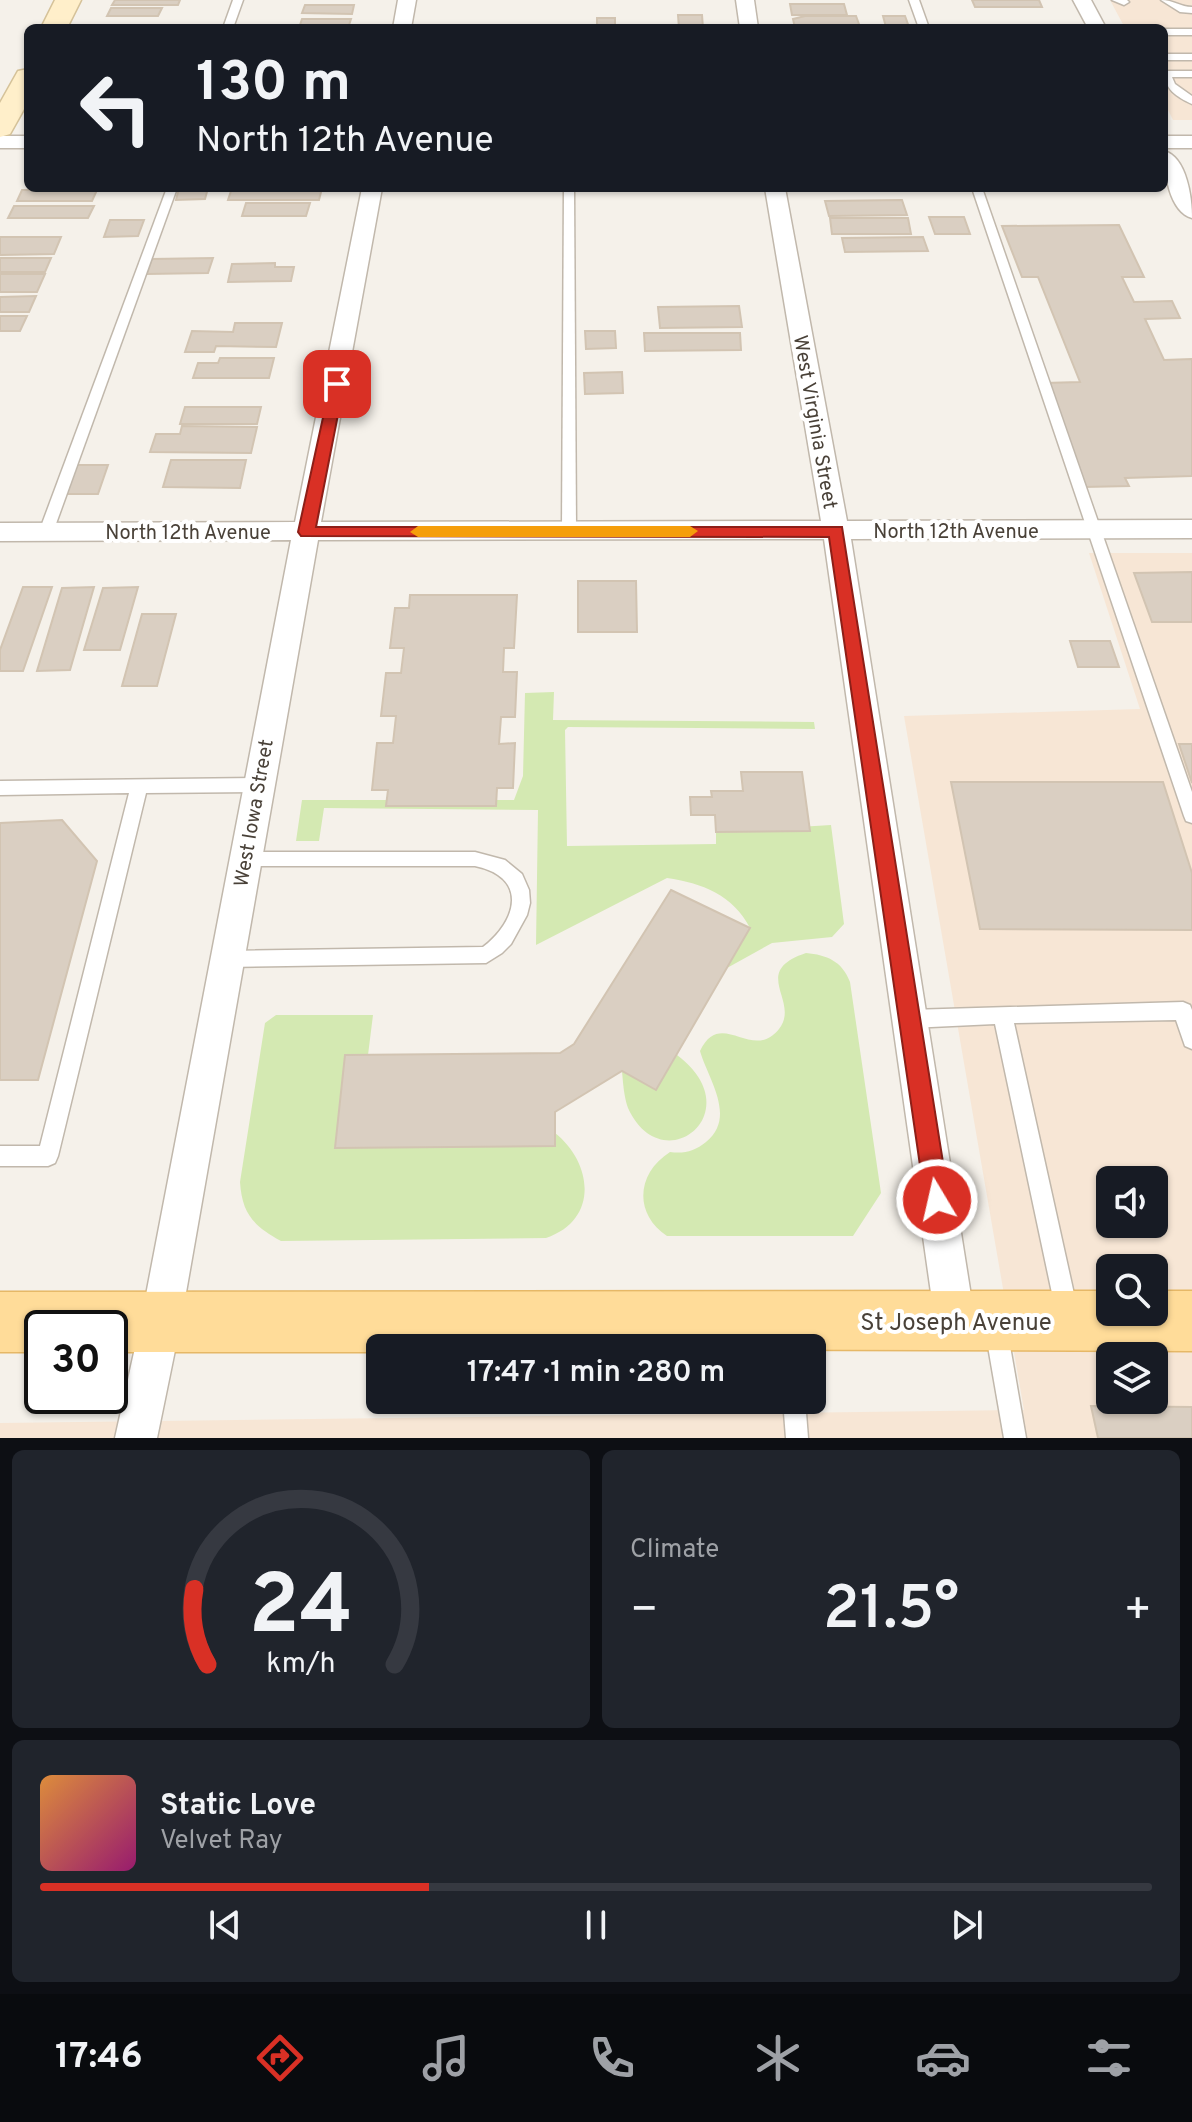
<!DOCTYPE html>
<html lang="en">
<head>
<meta charset="utf-8">
<style>
  body { margin:0; font-family:Overpass,sans-serif; background:#20242c; color:#f1f3f6; height:100vh; display:flex; flex-direction:column; font-size:30px; white-space:nowrap }
  * { box-sizing:border-box; margin:0 }
  p { font-size:26px; color:#9ea1a6 }
  .icon { flex:none; width:44px; height:44px; fill:none; stroke:currentColor; stroke-width:2; stroke-linecap:round; stroke-linejoin:round }
  .map { position:relative; height:1438px; overflow:hidden }
  .details { display:flex; flex-direction:column; gap:12px; padding:12px; background:#0d0f14; flex:1 }
  .details>* { flex:none }
  .guide { position:absolute; left:24px; top:24px; width:1144px; height:168px; border-radius:12px; box-shadow:0 2px 6px #0004; background:#171b24; color:#f1f3f6; overflow:hidden }
  .controls { position:absolute; left:1096px; top:1166px; display:grid; gap:16px }
  .controls a { display:grid; place-items:center; width:72px; height:72px; border-radius:12px; background:#171b24; box-shadow:0 2px 6px #0004; font-size:40px }
  .speed { position:absolute; left:24px; top:1310px; display:flex; gap:16px; font-size:40px; font-weight:700; text-align:center }
  .speed>* { display:grid; place-content:center; width:104px; height:104px; border-radius:50%; background:#171b24; box-shadow:0 2px 6px #0004; line-height:1 }
  .speed .limit { border:4px solid #111; border-radius:12px; background:#fff; color:#111 }
  .pin { position:absolute; display:grid; place-items:center; width:68px; height:68px; color:#fff; margin:-34px; border-radius:16px; box-shadow:0 4px 12px #0006 }
  .me { position:absolute; width:88px; margin:-44px; rotate:351deg; stroke-linejoin:round; filter:drop-shadow(0 0 6px #0008) }
  .turn { display:flex; align-items:center; gap:28px; height:168px; padding:0 40px; font-size:36px }
  .turn .icon { width:104px; height:104px; stroke-width:2.5 }
  .turn b { display:block; font-size:56px; line-height:68px }
  .big { font-size:60px; font-weight:600; line-height:1.1 }
  .details .card { flex:1; display:flex; flex-direction:column; justify-content:center; gap:12px; min-width:0; padding:0 28px; border-radius:12px; background:#20242c }
  .details .dial { align-items:center; gap:0 }
  .dial svg { height:208px; overflow:visible; fill:none; stroke:#363941; stroke-width:7; stroke-linecap:round; text-anchor:middle }
  .dial text { fill:#f1f3f6; stroke:none }
  .song { display:flex; align-items:center; gap:24px }
  .cover { width:96px; height:96px; border-radius:12px; background:linear-gradient(135deg,hsl(30 70% 55%),hsl(320 70% 35%)) }
  .played { height:8px; border-radius:4px; background:linear-gradient(90deg,#d93025 35%,#363941 35%) }
  .keys { display:flex; justify-content:space-around; direction:ltr }
  .heat { display:flex; justify-content:space-between; align-items:center; font-size:44px; direction:ltr }
  .details .tiles { flex:1; display:grid; gap:12px; grid-template-columns:1fr 1fr }
  .card:last-child { grid-column:span 2 }
  .trip { position:absolute; left:366px; top:1334px; width:460px; height:80px; border-radius:12px; background:#171b24; box-shadow:0 2px 6px #0004; font-weight:600; line-height:80px; text-align:center }
  .tab-bar { display:flex; height:128px; justify-content:space-around; align-items:center; background:#090b0e; color:#9ea1a6 }
  .tab-bar .icon { width:56px; height:56px }
  .tab-bar .selected { color:#d93025 }
  .tab-bar b { font-size:36px; color:#f1f3f6 }
  .map>svg:first-child { display:block }
  .commercial { fill:#f7e6d5; fill-rule:evenodd }
  .green { fill:#d4e9b2 }
  .building { fill:#dacfc2; stroke:#d2c4b2; stroke-width:2 }
  .lines { fill:none; stroke-linecap:round; stroke-linejoin:round }
  .lane-casing { stroke:#c1b8ac; stroke-width:3 }
  .street-casing { stroke:#c1b8ac; stroke-width:3 }
  .secondary-casing { stroke:#d5c299; stroke-width:3 }
  .primary-casing { stroke:#e6b867; stroke-width:3 }
  .lane { fill:#fff; fill-rule:evenodd }
  .street { fill:#fff; fill-rule:evenodd }
  .secondary { fill:#ffefca; fill-rule:evenodd }
  .primary { fill:#ffdc99; fill-rule:evenodd }
  .route { fill:#d93025; stroke:#8d1f18; stroke-width:2 }
  .slow { fill:#f59e0b }
  .labels { text-anchor:middle; stroke-width:8; stroke-linejoin:round; paint-order:stroke }
  .street-label { font-size:20px; fill:#494138; stroke:#fff }
  .near-street-label { font-size:24px; fill:#494138; stroke:#fff }
</style>
</head>
<body>
<div class="map">
<svg width="1192" height="1438" viewBox="0 0 1192 1438">
  <rect width="100%" height="100%" fill="#f5f1ea"/>
  <g class="commercial">
    <polygon points="1110,0 1192,0 1192,120 1173,120 1164,102 1164,28 1125,28"/>
    <path d="M1089 553H1192V1438H0V1423L1024 1410 904 716 1140 709ZM1110 1180H1154V1224H1110ZM1110 1268H1154V1312H1110ZM1110 1356H1154V1400H1110Z"/>
  </g>
  <g class="green">
    <path d="M554 692 553 720 814 722 815 729 568 727 565 730 567 846 716 844V832L831 825 844 924 832 937 772 943 727 968 750 928C733 895 702 883 667 878L536 945 538 810 324 808 319 841H296L302 800H514L523 776 525 693Z"/>
    <path d="M806 953C827 955 842 961 850 982L881 1193 853 1236H667C633 1213 637 1173 670 1152 684 1154 695 1151 706 1142 737 1117 708 1079 700 1051 721 1007 752 1063 779 1029 801 1001 749 972 806 953Z"/>
    <path d="M276 1015H373L368 1055 345 1056 336 1148 554 1146 555 1133C593 1163 599 1220 546 1238L281 1241C254 1226 242 1214 240 1182L265 1023Z"/>
    <path d="M677 1055C753 1112 662 1183 628 1108 624 1097 623 1083 622 1071L656 1090Z"/>
  </g>
  <g class="building">
    <polygon points="115,0 180,0 178,5 112,5"/>
    <polygon points="972,0 1039,0 1042,7 975,7"/>
    <polygon points="790,4 844,4 847,15 792,15"/>
    <polygon points="305,5 354,5 352,14 302,13"/>
    <polygon points="111,8 162,8 158,16 107,16"/>
    <polygon points="678,15 702,15 703,28 679,28"/>
    <polygon points="805,16 856,16 860,27 795,28 793,19"/>
    <polygon points="883,16 905,16 909,27 886,27"/>
    <rect x="597" y="18" width="18" height="10"/>
    <polygon points="302,19 351,19 348,28 299,28"/>
    <polygon points="179,188 208,188 205,199 176,200"/>
    <polygon points="232,188 322,188 319,200 228,200"/>
    <polygon points="22,190 97,190 92,201 17,201"/>
    <polygon points="902,200 907,215 829,216 825,201"/>
    <polygon points="246,203 310,203 306,216 242,216"/>
    <polygon points="14,206 94,206 88,218 8,218"/>
    <polygon points="929,217 964,217 970,234 935,234"/>
    <polygon points="830,218 908,218 911,234 832,234"/>
    <polygon points="110,220 144,220 138,236 104,237"/>
    <polygon points="1119,225 1144,277 1122,277 1134,302 1172,301 1180,318 1145,319 1164,360 1192,359 1192,476 1125,478 1129,486 1084,487 1045,383 1080,382 1038,277 1022,277 1002,226"/>
    <polygon points="0,237 61,237 54,254 0,255"/>
    <polygon points="923,237 928,251 845,252 842,238"/>
    <polygon points="0,258 51,258 45,272 0,272"/>
    <polygon points="213,258 208,273 147,274 152,259"/>
    <polygon points="275,263 275,267 294,267 291,281 228,282 232,264"/>
    <polygon points="0,274 45,274 37,292 0,292"/>
    <polygon points="36,296 29,312 0,312 0,297"/>
    <polygon points="739,306 742,327 660,328 658,307"/>
    <polygon points="0,316 27,316 20,331 0,331"/>
    <polygon points="235,323 282,323 276,347 216,346 214,352 185,352 192,331 233,332"/>
    <polygon points="585,331 615,331 616,348 586,349"/>
    <polygon points="644,333 740,333 741,350 645,351"/>
    <polygon points="220,358 274,358 269,378 193,378 198,363 218,363"/>
    <polygon points="622,372 623,393 585,394 584,373"/>
    <polygon points="185,407 261,407 257,424 180,424"/>
    <polygon points="182,426 257,427 251,453 150,452 156,434 180,434"/>
    <polygon points="171,460 246,460 240,488 163,487"/>
    <polygon points="75,465 108,465 98,494 64,494"/>
    <polygon points="1192,572 1192,622 1152,622 1134,573"/>
    <polygon points="578,581 636,581 637,632 578,632"/>
    <polygon points="23,587 52,587 23,671 0,671 0,650"/>
    <polygon points="94,587 70,670 37,671 62,588"/>
    <polygon points="138,587 120,650 84,650 103,588"/>
    <polygon points="410,595 517,595 514,648 504,648 503,672 517,672 515,717 501,717 499,744 515,743 513,788 497,788 496,806 386,806 388,790 372,790 377,743 393,743 396,716 381,716 386,673 401,673 404,648 390,648 395,608 409,608"/>
    <polygon points="142,614 176,614 157,686 122,686"/>
    <polygon points="1070,641 1110,641 1119,667 1078,667"/>
    <polygon points="1179,744 1192,744 1192,783"/>
    <polygon points="741,772 802,772 810,831 716,832 715,815 691,815 690,797 712,797 711,791 743,791"/>
    <polygon points="951,782 1163,782 1192,873 1192,930 980,929"/>
    <polygon points="62,820 97,861 38,1080 0,1080 0,823"/>
    <polygon points="671,890 750,928 656,1090 622,1071 555,1112 555,1146 335,1148 345,1055 560,1053 574,1044"/>
    <polygon points="1091,1406 1192,1407 1192,1438 1098,1438"/>
  </g>
  <g class="lines">
    <g class="lane-casing">
      <g id="lane">
        <polygon points="233,0 243,0 233,28 223,28"/>
        <polygon points="909,0 919,0 929,28 919,28"/>
        <polygon points="1112,0 1127,0 1129,2 1124,5"/>
        <path d="M1161 0C1173 0 1181 7 1192 7V13L1180 12Z"/>
        <rect x="1164" y="29" width="28" height="6"/>
        <rect x="1164" y="54" width="28" height="6"/>
        <path d="M1164 71H1192V77H1172L1175 84 1192 96V104C1177 97 1164 89 1164 71Z"/>
        <polygon points="167,188 177,188 53,532 46,537 41,535 39,532"/>
        <polygon points="564,188 574,188 576,531 569,536 562,531"/>
        <polygon points="972,188 982,188 1192,792 1192,823 1186,821 1184,816"/>
        <polygon points="258,778 264,780 266,785 264,790 258,792 146,793 58,1156 55,1163 48,1166 0,1166 0,1146 40,1146 129,793 0,795 0,781"/>
        <path d="M245 852H475L505 860 522 874 529 890 530 903 527 915 511 944 502 953 486 963 227 967 221 965 218 959 221 953 227 951 483 947C518 920 528 877 475 866H245L239 864 236 859 239 854Z"/>
        <polygon points="1183,1002 1190,1005 1192,1010 1192,1049 1185,1046 1176,1020 1014,1023 1078,1312 1075,1320 1067,1323 1059,1320 1056,1312 995,1024 910,1028 903,1025 901,1019 903,1013 910,1010"/>
        <polygon points="996,1318 1004,1321 1007,1329 1026,1438 1004,1438 985,1329 988,1321"/>
        <polygon points="783,1400 805,1400 808,1438 786,1438"/>
      </g>
    </g>
    <g class="street-casing">
      <g id="street">
        <polygon points="398,0 416,0 411,28 393,28"/>
        <polygon points="736,0 754,0 758,28 740,28"/>
        <polygon points="1073,0 1091,0 1106,28 1088,28"/>
        <rect x="0" y="136" width="28" height="12"/>
        <rect x="1164" y="136" width="28" height="12"/>
        <path d="M1164 151C1187 157 1192 199 1192 218 1169 212 1164 171 1164 151Z"/>
        <polygon points="362,188 382,188 321,522 821,521 765,188 785,188 847,521 1192,520 1192,538 851,539 975,1321 969,1335 955,1341 941,1335 935,1321 824,539 318,540 181,1321 157,1438 115,1438 141,1321 291,540 0,541 0,523 295,522"/>
      </g>
    </g>
    <g class="secondary-casing">
      <g id="secondary">
        <polygon points="55,0 81,0 67,28 41,28"/>
        <polygon points="28,69 28,102 10,134 0,137 0,103 18,71"/>
      </g>
    </g>
    <g class="primary-casing">
      <polygon id="primary" points="1110,1291 1110,1312 1154,1312 1154,1291 1192,1291 1192,1351 380,1348 380,1352 110,1352 110,1328 42,1328 42,1352 0,1352 0,1292"/>
    </g>
    <use href="#lane" class="lane"/>
    <use href="#street" class="street"/>
    <use href="#secondary" class="secondary"/>
    <use href="#primary" class="primary"/>
  </g>
  <polygon class="route" points="331,381 344,384 316,527 842,527 949,1200 945,1208 937,1212 929,1208 925,1200 829,537 301,536 298,532"/>
  <polygon class="slow" points="418,526 690,526 698,531 690,537 418,537 410,532"/>
  <g class="labels">
    <g class="street-label">
      <text transform="translate(816 422) rotate(80)" y="7">West Virginia Street</text>
      <text x="956" y="538">North 12th Avenue</text>
      <text x="188" y="539">North 12th Avenue</text>
      <text transform="translate(253 813) rotate(-80)" y="7">West Iowa Street</text>
    </g>
    <g class="near-street-label">
      <text x="956" y="1330">St Joseph Avenue</text>
    </g>
  </g>
</svg>
<div class="controls">
<a><svg class="icon" aria-label="sound" viewBox="0 0 24 24"><path d="M4 9h4l5-4v14l-5-4H4zM17 9q2 3 0 6"/></svg></a>
<a><svg class="icon" aria-label="search" viewBox="0 0 24 24"><circle cx="10" cy="10" r="6"/><path d="M15 15l6 6"/></svg></a>
<a><svg class="icon" aria-label="layers" viewBox="0 0 24 24"><path d="M12 4l9 5-9 5-9-5zM3 14l9 5 9-5"/></svg></a>
</div>
<div class="speed"><div class="limit">30</div></div>
<div class="pin" style="left:337px;top:384px;background:#d93025"><svg class="icon" aria-label="arrive" viewBox="0 0 24 24"><path d="M6 21V4h12l-3 4 3 4H6"/></svg></div>
<svg class="me" style="left:937px;top:1200px" viewBox="-20 -20 40 40"><circle r="17" fill="#d93025" stroke="#fff" stroke-width="3"/><path d="M0-11L8 9 0 5-8 9z" fill="#fff"/></svg>
<div class="trip">17:47 · 1 min · 280 m</div>
<div class="guide">
<div class="turn"><svg class="icon" aria-label="left" viewBox="0 0 24 24"><path d="M17 20v-9H6M10 6l-5 5 5 5"/></svg><div><b>130 m</b>North 12th Avenue</div></div>
</div>
</div>
<section class="details">
<div class="tiles">
<div class="card dial"><svg viewBox="0 0 100 80">
<path d="M14 69A42 42 0 1 1 86 69"/>
<path d="M14 69A42 42 0 0 1 9 40" stroke="#d93025"/>
<text x="50" y="56" font-size="32" font-weight="700">24</text>
<text x="50" y="72" font-size="11">km/h</text>
</svg></div>
<div class="card"><p>Climate</p>
<div class="heat"><a>−</a><b class="big">21.5°</b><a>+</a></div>
</div>
<div class="card">
<div class="song"><i class="cover"></i><div><b>Static Love</b><p>Velvet Ray</p></div></div>
<div class="played"></div>
<div class="keys"><svg class="icon" aria-label="previous" viewBox="0 0 24 24"><path d="M18 5L8 12l10 7zM5 5v14"/></svg><svg class="icon" aria-label="pause" viewBox="0 0 24 24"><path d="M8 5v14M16 5v14"/></svg><svg class="icon" aria-label="next" viewBox="0 0 24 24"><path d="M6 5l10 7-10 7zM19 5v14"/></svg></div>
</div>
</div>
</section>
<nav class="tab-bar">
<b>17:46</b>
<svg class="icon selected" aria-label="directions" viewBox="0 0 24 24"><path d="M12 3l9 9-9 9-9-9zM9 14v-3h6M13 9l2 2-2 2"/></svg>
<svg class="icon" aria-label="music" viewBox="0 0 24 24"><path d="M9 18V5l10-2v13"/><circle cx="6" cy="18" r="3"/><circle cx="16" cy="16" r="3"/></svg>
<svg class="icon" aria-label="phone" viewBox="0 0 24 24"><path d="M5 4h4l2 5-3 2q2 4 5 5l2-3 5 2v4C11 20 4 13 5 4z"/></svg>
<svg class="icon" aria-label="climate" viewBox="0 0 24 24"><path d="M12 3v18M4 7l16 10M4 17L20 7"/></svg>
<svg class="icon" aria-label="car" viewBox="0 0 24 24"><path d="M5 17H2v-5l4-1 3-4h7l3 4 3 1v5h-3M9 17h6M6 11h13"/><circle cx="7" cy="17" r="2"/><circle cx="17" cy="17" r="2"/></svg>
<svg class="icon" aria-label="filters" viewBox="0 0 24 24"><path d="M4 7h16M4 17h16"/><circle cx="9" cy="7" r="2"/><circle cx="15" cy="17" r="2"/></svg>
</nav>
</body>
</html>
